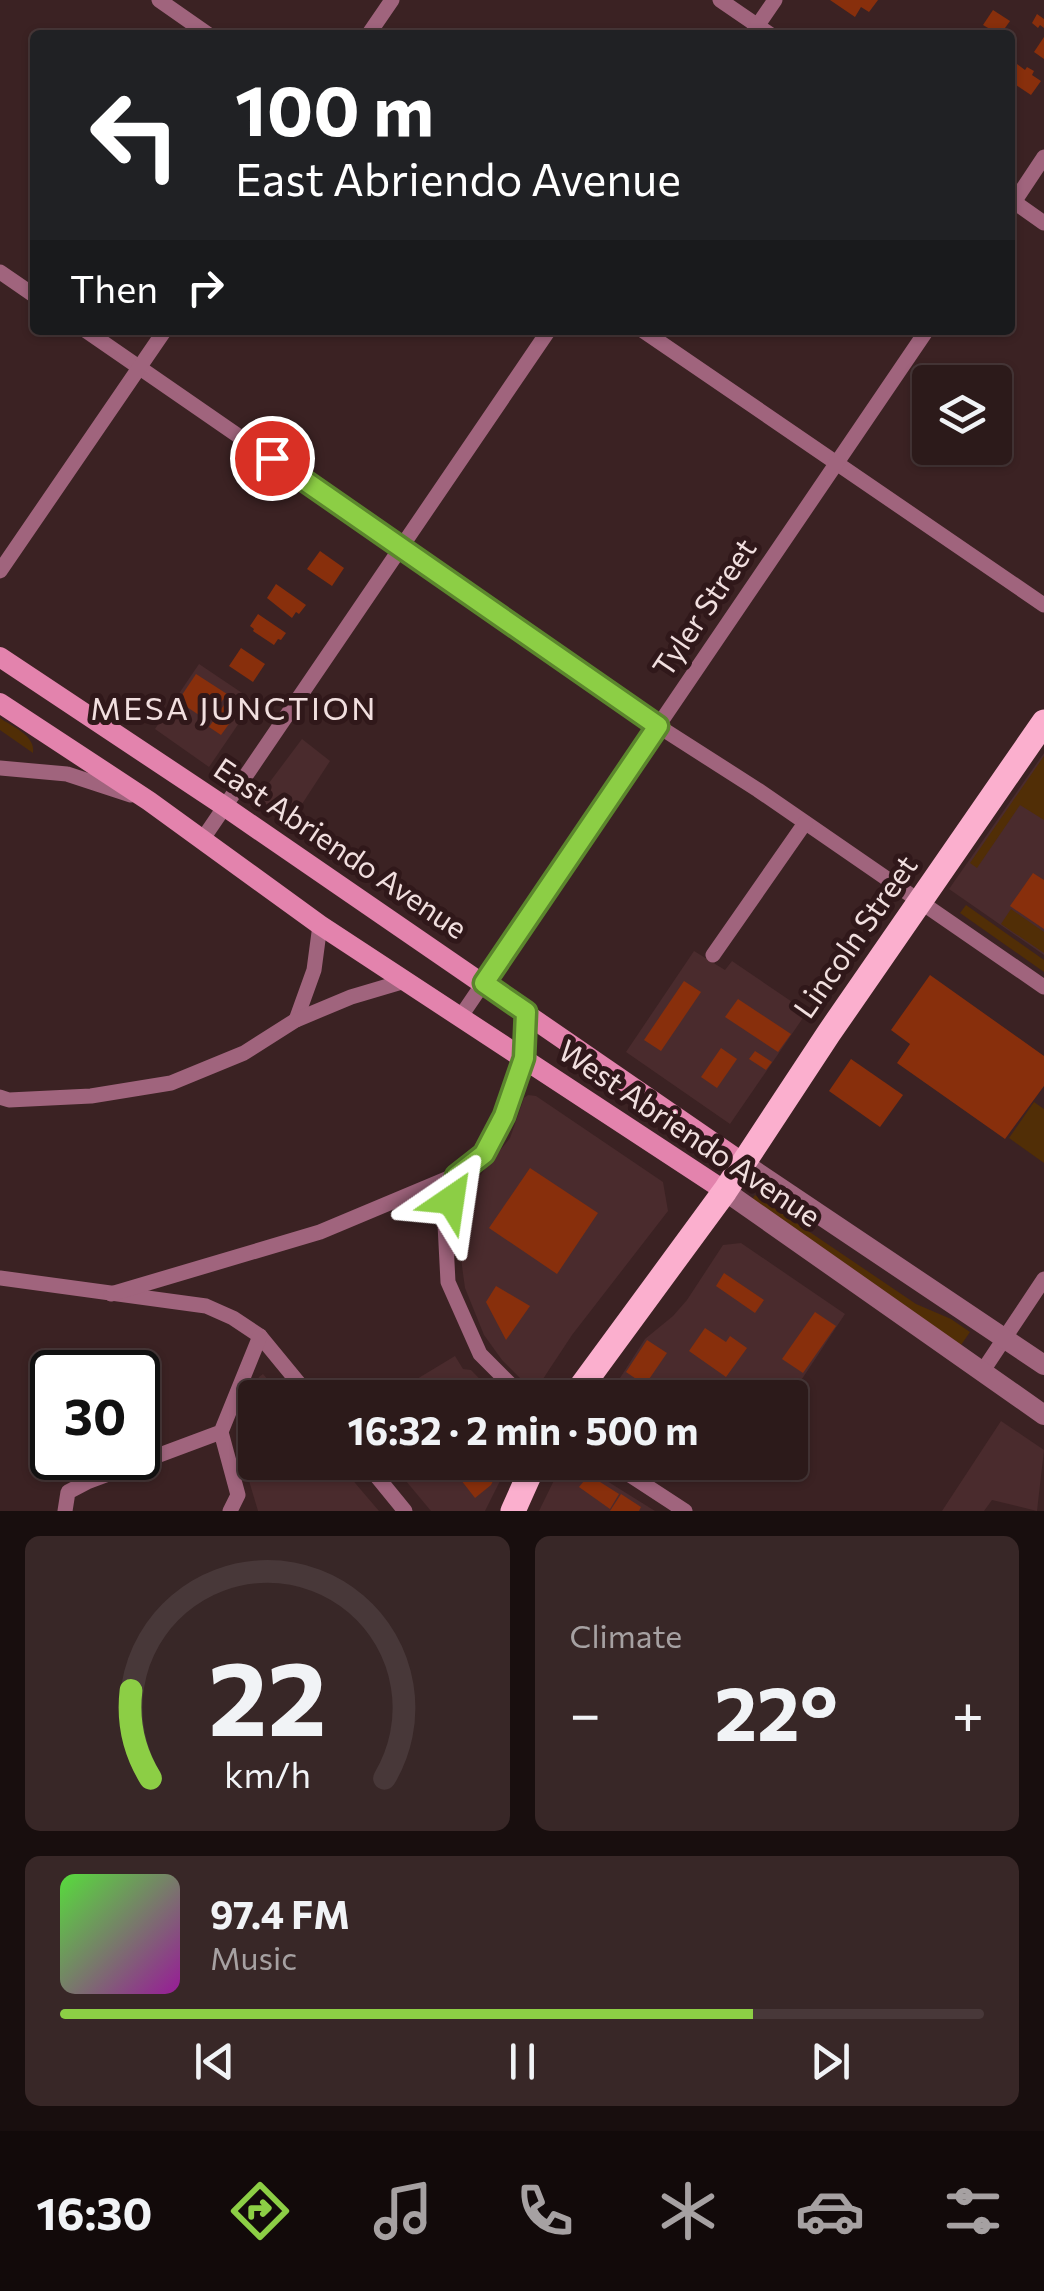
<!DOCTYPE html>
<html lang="en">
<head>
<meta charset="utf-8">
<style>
  body { margin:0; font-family:Commissioner,sans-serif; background:#382727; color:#f1f3f6; height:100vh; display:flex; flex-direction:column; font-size:38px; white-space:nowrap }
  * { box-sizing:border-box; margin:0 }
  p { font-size:32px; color:#a6a1a2 }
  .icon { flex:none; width:55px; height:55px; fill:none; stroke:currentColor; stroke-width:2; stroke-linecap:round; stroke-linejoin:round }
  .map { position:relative; height:1511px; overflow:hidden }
  .side { display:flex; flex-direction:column; gap:25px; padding:25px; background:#180e0e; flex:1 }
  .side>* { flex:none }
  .guide { position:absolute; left:30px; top:30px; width:985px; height:305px; border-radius:10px; box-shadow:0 2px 8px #0004,0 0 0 2px #483839; background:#202124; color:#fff; overflow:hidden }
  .buttons { position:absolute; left:912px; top:365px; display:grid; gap:20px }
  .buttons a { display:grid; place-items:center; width:100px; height:100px; border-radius:10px; background:#2c1a1a; box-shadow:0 2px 8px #0004,0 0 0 2px #483839; font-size:50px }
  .speed { position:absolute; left:30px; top:1350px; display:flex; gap:20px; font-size:50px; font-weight:700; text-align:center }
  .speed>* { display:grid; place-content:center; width:130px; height:130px; border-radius:50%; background:#2c1a1a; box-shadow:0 2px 8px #0004,0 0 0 2px #483839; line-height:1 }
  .speed .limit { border:5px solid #111; border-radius:15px; background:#fff; color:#111 }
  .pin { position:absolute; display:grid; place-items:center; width:85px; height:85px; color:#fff; margin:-42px; border:5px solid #fff; border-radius:50%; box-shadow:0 2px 10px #0007 }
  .me { position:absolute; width:110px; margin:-55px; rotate:32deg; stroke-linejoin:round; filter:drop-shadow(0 0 8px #0008) }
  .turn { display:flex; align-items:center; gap:35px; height:210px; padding:0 40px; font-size:45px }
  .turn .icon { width:130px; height:130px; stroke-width:2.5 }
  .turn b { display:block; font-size:70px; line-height:85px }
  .then { display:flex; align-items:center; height:95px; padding:0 40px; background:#0003; gap:20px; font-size:38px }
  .big { font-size:75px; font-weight:700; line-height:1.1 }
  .side .card { flex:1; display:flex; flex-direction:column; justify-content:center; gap:15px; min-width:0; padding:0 35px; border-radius:15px; background:#382727 }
  .side .dial { align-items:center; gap:0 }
  .dial svg { height:260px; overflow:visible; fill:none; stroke:#483839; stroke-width:7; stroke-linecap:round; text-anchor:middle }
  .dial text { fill:#f1f3f6; stroke:none }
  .song { display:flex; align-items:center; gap:30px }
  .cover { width:120px; height:120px; border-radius:15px; background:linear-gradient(135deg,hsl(110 70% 55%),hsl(300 70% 35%)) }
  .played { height:10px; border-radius:5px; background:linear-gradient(90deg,#8cce45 75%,#483839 75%) }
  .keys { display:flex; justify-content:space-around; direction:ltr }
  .heat { display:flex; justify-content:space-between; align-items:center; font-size:55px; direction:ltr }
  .side .tiles { flex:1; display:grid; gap:25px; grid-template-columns:1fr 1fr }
  .card:last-child { grid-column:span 2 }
  .trip { position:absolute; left:238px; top:1380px; width:570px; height:100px; border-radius:10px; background:#2c1a1a; box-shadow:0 2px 8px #0004,0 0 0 2px #483839; font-weight:700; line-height:100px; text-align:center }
  .menu { display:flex; height:160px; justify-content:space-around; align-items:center; background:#120a0a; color:#a6a1a2 }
  .menu .icon { width:70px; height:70px }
  .menu .current { color:#8cce45 }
  .menu b { font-size:45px; color:#f1f3f6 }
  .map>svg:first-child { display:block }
  .built { fill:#4a2b2d }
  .green { fill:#512e06 }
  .building { fill:#882f0c }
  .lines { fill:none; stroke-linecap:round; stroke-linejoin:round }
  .minor { stroke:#a0647d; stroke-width:15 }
  .tertiary { stroke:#a0647d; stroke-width:20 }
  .secondary { stroke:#e383ad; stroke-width:20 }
  .primary { stroke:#fbafce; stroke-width:25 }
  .route-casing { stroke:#5b862d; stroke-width:25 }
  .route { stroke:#8cce45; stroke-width:18 }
  .labels { text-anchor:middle; stroke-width:10; stroke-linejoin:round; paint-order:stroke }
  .street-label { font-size:30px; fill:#f1dfdf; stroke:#30181a }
  .neighbourhood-label { font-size:32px; letter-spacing:2.5px; fill:#f1dfdf; stroke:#30181a }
</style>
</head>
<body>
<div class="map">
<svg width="1044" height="1511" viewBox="0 0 1044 1511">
  <rect width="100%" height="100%" fill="#3b2223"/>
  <g class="built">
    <polygon points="199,664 254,701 209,767 155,729"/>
    <polygon points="302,739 330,761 291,821 257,799"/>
    <polygon points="1044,753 1044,955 949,889"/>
    <polygon points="694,951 725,970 732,961 807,1012 730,1124 626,1052"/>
    <polygon points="528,1095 536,1096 663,1182 668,1211 572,1335 539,1385 526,1383 521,1379 502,1360 484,1335 465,1288 460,1251 461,1211 466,1198 474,1183 510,1138 524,1098"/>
    <polygon points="741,1243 845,1314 790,1397 726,1397 716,1392 712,1397 647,1397 620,1378 645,1339 673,1316 687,1300 723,1245"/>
    <polygon points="455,1356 463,1369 471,1370 497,1397 422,1397 412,1382"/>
    <polygon points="263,1374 283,1397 255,1398 255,1462 338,1463 379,1511 258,1511 241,1454 238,1428 240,1418 259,1377"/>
    <polygon points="1001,1421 1044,1450 1037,1511 992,1500 984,1511 942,1511"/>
    <polygon points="563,1462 578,1463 655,1511 539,1511"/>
    <polygon points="391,1463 509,1463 485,1511 431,1511"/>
  </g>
  <g class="green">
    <path d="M0 718C13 727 36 736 33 753L0 730Z"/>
    <polygon points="1044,756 1044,820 1020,805 977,868 970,863"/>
    <polygon points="966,905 1044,960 1044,972 960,913"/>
    <polygon points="1011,909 1044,932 1044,953 1001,924"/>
    <polygon points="1034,1102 1044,1109 1044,1163 1009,1138"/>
    <polygon points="755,1195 916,1304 951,1319 970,1332 961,1345 751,1201"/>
  </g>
  <g class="building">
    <polygon points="830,0 878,0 869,12 861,7 855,17"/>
    <polygon points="993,10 1010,21 1000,35 983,25"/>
    <polygon points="1037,14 1044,19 1044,28 1040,25 1038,28 1032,23"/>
    <polygon points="1044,37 1044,59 1034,52"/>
    <polygon points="1017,64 1025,70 1027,67 1034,71 1032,75 1041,81 1031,95 1010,81 1010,74"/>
    <polygon points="320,551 344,568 332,586 307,569"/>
    <polygon points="276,584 306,605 299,614 296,612 292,618 267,598"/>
    <polygon points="258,614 286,633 281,640 278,639 274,645 253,631 254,629 250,626"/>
    <polygon points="241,648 265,664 253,682 229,666"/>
    <polygon points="196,674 227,694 208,721 178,701"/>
    <polygon points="224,705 237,713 221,735 209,727"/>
    <polygon points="1033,873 1044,880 1044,929 1010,906"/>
    <polygon points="930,975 1044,1056 1044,1086 1005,1139 897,1063 910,1044 891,1030"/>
    <polygon points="684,981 701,992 661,1051 644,1040"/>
    <polygon points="738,999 791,1034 778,1052 725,1017"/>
    <polygon points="721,1048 737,1059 717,1088 701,1077"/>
    <polygon points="755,1051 772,1062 766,1070 749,1059"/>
    <polygon points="851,1059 903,1095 880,1127 829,1091"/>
    <polygon points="530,1168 598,1213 557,1274 489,1228"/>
    <polygon points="724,1273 764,1300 755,1313 716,1286"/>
    <polygon points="496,1286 530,1306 506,1340 486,1302"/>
    <polygon points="815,1312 836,1326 803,1373 782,1359"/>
    <polygon points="705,1328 726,1342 730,1336 747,1348 726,1377 689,1351"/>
    <polygon points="647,1340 667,1353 645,1385 626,1372"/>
    <polygon points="683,1380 700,1391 696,1398 671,1398"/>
    <polygon points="264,1462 301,1462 302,1477 274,1479 273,1468 264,1469"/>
    <polygon points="447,1462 497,1462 500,1467 491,1485 475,1498"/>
    <polygon points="589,1475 619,1494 610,1509 579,1487"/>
    <polygon points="621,1494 641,1507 639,1511 610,1511"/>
  </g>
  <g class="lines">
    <g class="minor">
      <polyline points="159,0 209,35"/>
      <polyline points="720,0 771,35"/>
      <polyline points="368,35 392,0"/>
      <polyline points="751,35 775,0"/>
      <polyline points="1010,199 1044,223"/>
      <polyline points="1010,208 1044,157"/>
      <polyline points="0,272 35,296"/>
      <polyline points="85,330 658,726 758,790 1044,987"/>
      <polyline points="642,330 1044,605"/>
      <polyline points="0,571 165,330"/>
      <polyline points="0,768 67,774 131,795"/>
      <polyline points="202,840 549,330"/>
      <polyline points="713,955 805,823"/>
      <polyline points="461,1016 927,330"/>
      <polyline points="296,1020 314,970 320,925"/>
      <polyline points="0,1097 9,1100 91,1096 171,1083 244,1053 296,1020 351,997 405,981"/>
      <polyline points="456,1175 445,1224 448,1282 480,1354 524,1398"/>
      <polyline points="0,1278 206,1306 233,1318 260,1336 311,1398"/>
      <polyline points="111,1294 320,1232 456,1175 484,1154 504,1116 524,1058 526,1035 525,1012"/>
      <polyline points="982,1372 1044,1279"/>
      <polyline points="221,1432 238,1495 230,1511"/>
      <polyline points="365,1462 405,1511"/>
      <polyline points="610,1462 685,1511"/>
      <polyline points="65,1511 68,1492 87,1482 221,1432 260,1336"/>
    </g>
    <g class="tertiary">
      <polyline points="743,1163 1044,1365"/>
      <polyline points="725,1191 1044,1415"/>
    </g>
    <g class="secondary">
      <polyline points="0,657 224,806 743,1163"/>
      <polyline points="0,703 149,801 320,925 725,1191"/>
    </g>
    <g class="primary">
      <polyline points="573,1398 725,1191 829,1033 1044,722"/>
      <polyline points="513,1511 535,1462"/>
    </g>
  </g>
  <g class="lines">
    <g class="route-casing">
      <polyline id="route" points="272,458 658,726 484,983 526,1012 524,1058 504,1116 484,1154 456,1176 451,1200"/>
    </g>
    <use href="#route" class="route"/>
  </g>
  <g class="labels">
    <g class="street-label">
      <text transform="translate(705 608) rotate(-56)" y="10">Tyler Street</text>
      <text transform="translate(340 849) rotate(34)" y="10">East Abriendo Avenue</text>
      <text transform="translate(856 937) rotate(-55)" y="10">Lincoln Street</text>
      <text transform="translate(689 1134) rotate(34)" y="10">West Abriendo Avenue</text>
    </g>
    <g class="neighbourhood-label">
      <text x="234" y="720">MESA JUNCTION</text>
    </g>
  </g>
</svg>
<div class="buttons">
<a><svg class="icon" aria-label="layers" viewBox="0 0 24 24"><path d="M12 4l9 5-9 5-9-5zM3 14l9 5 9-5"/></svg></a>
</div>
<div class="speed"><div class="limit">30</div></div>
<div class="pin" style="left:272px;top:458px;background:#d93025"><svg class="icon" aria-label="arrive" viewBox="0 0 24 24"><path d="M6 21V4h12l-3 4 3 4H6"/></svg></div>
<svg class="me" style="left:451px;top:1200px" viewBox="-20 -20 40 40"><path d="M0-17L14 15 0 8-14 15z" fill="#8cce45" stroke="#fff" stroke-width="4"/></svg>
<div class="trip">16:32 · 2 min · 500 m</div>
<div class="guide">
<div class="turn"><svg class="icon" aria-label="left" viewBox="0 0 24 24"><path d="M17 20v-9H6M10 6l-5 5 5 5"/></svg><div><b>100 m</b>East Abriendo Avenue</div></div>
<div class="then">Then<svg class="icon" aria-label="right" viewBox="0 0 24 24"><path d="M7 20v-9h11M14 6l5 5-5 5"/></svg></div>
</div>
</div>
<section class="side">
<div class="tiles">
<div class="card dial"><svg viewBox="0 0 100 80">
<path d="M14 69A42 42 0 1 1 86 69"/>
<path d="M14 69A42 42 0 0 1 8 42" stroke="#8cce45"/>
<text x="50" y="56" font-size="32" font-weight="700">22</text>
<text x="50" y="72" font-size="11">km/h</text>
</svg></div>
<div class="card"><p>Climate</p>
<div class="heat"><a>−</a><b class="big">22°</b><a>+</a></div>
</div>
<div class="card">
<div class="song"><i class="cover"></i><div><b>97.4 FM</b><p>Music</p></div></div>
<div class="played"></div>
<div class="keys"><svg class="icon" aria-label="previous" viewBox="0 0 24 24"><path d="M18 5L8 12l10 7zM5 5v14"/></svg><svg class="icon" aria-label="pause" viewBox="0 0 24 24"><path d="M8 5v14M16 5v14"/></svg><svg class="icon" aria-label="next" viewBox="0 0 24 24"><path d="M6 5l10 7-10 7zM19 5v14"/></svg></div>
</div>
</div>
</section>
<nav class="menu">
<b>16:30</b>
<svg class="icon current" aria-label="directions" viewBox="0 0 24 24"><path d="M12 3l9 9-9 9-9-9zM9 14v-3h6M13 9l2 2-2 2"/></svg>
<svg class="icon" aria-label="music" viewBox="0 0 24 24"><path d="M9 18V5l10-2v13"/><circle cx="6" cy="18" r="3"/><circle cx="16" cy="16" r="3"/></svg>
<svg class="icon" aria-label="phone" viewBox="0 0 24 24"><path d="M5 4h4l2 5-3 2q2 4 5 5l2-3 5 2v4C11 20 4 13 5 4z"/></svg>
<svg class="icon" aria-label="climate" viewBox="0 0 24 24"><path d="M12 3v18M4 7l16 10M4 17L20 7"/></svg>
<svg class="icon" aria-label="car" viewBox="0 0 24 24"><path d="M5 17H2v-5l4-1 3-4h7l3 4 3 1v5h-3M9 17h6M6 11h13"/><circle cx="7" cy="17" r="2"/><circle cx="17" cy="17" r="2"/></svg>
<svg class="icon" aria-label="filters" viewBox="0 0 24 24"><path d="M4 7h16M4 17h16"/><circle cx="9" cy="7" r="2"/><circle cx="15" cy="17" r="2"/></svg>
</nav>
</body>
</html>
